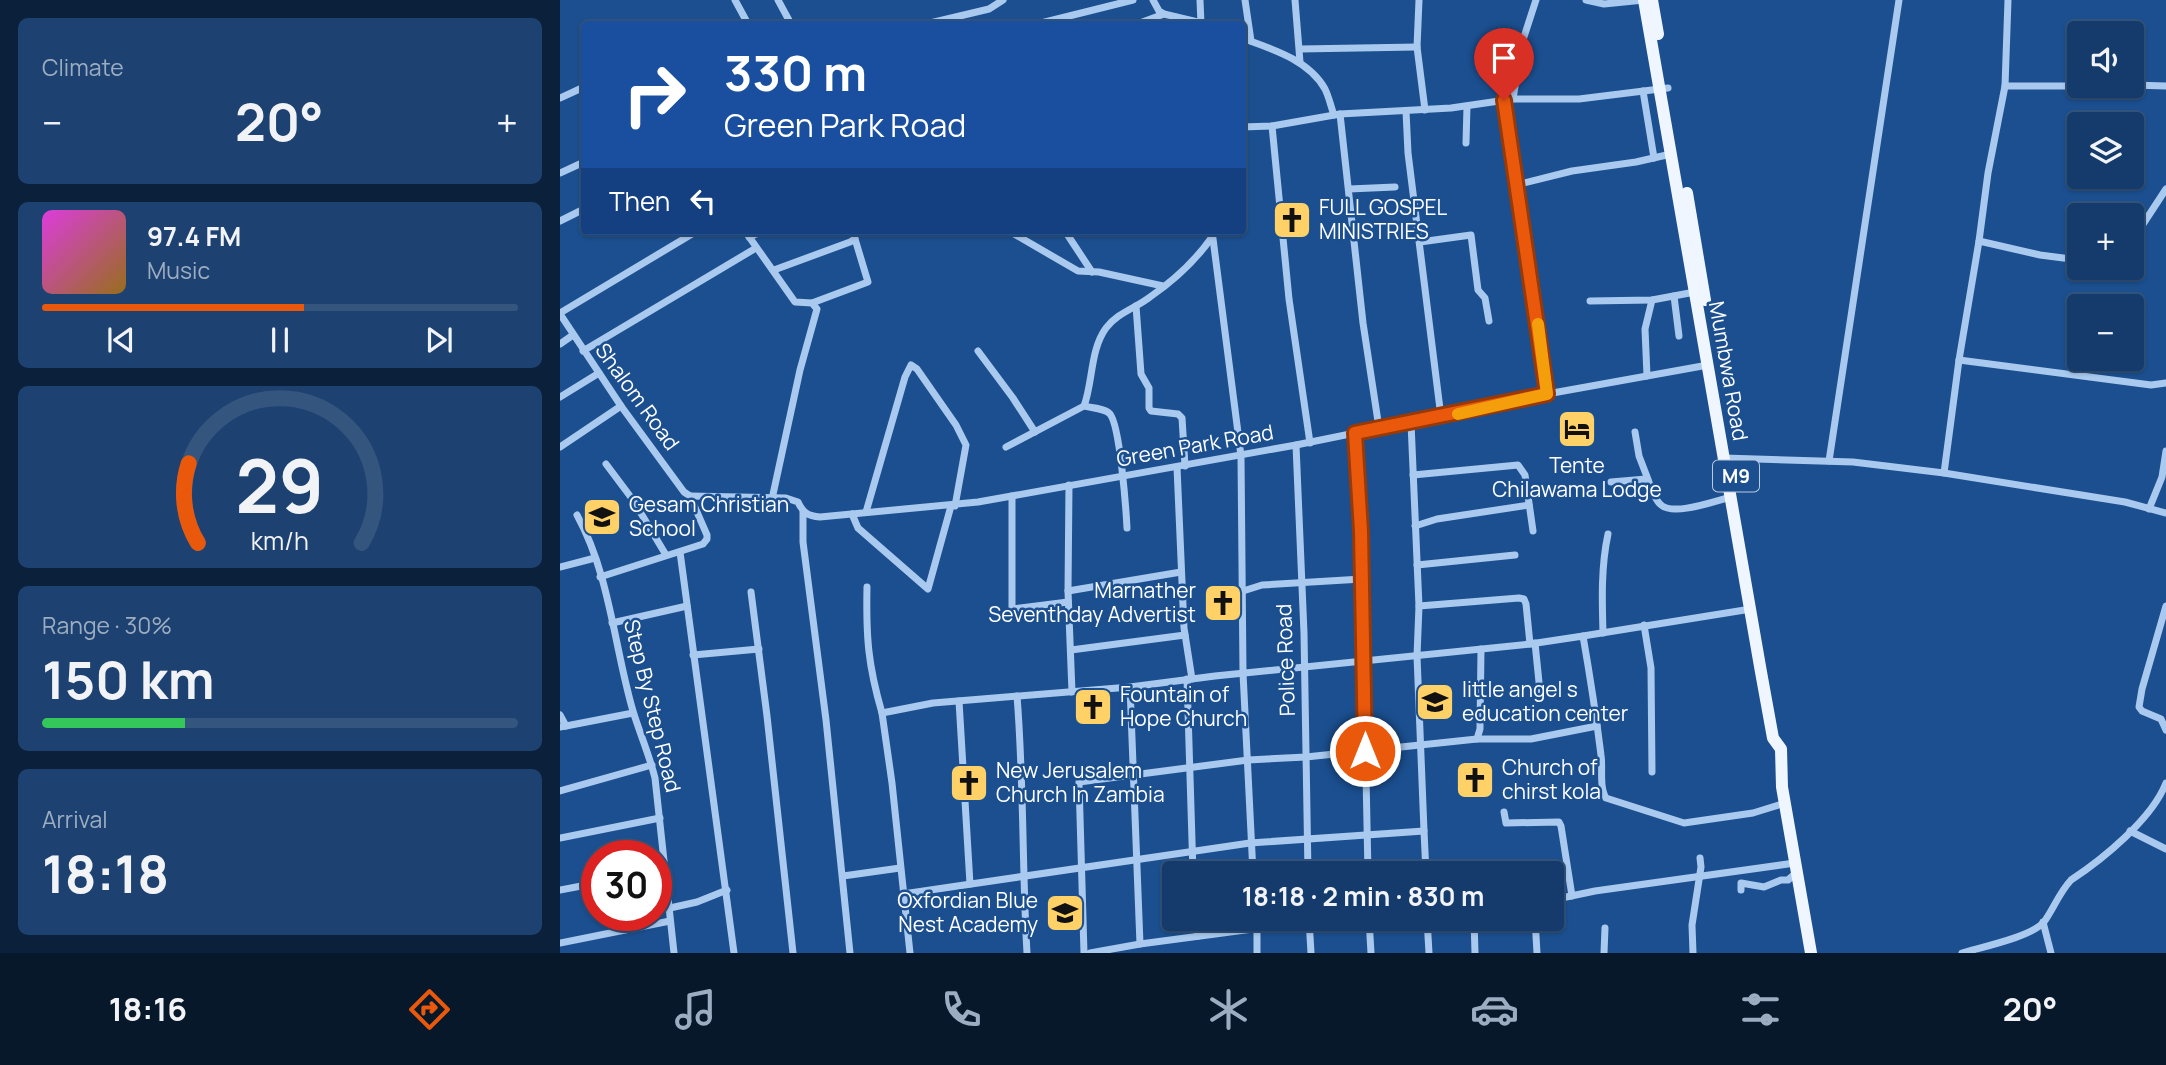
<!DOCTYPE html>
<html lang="en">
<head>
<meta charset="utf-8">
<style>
  body { margin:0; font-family:Manrope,sans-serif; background:#1d4271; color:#f1f3f6; height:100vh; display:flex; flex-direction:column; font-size:26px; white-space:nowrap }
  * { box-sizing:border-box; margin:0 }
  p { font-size:23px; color:#9dadc1 }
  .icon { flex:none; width:38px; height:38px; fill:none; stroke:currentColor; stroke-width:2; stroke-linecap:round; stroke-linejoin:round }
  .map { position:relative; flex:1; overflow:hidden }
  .drawer { display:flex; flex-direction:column; gap:18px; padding:18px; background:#0b203b; width:560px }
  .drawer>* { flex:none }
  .guide { position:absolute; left:21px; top:21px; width:665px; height:214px; border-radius:7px; box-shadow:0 2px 5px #0004,0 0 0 2px #33557e; background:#1a4fa0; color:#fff; overflow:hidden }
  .buttons { position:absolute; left:1507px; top:21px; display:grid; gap:14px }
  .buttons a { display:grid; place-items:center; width:77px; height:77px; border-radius:7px; background:#143b6b; box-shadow:0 2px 5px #0004,0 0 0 2px #33557e; font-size:35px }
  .speed { position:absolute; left:21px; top:840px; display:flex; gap:14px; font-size:35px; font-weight:700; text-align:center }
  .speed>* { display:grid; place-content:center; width:91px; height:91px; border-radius:50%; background:#143b6b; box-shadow:0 2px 5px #0004,0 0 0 2px #33557e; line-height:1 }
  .speed .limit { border:10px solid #d22; background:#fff; color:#111 }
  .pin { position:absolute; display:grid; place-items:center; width:60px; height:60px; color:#fff; margin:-72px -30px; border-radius:50% 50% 50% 0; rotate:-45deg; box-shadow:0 0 7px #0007 }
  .pin .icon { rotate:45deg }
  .me { position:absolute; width:77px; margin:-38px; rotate:0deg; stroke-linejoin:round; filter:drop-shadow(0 0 5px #0008) }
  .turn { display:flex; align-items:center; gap:24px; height:147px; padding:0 28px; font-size:32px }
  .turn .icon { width:91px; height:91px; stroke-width:2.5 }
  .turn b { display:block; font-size:49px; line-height:60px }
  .then { display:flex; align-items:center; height:66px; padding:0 28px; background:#0003; gap:14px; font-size:26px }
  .big { font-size:52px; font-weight:700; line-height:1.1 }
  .drawer .card { flex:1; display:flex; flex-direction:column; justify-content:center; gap:10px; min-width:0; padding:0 24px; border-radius:10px; background:#1d4271 }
  .drawer .dial { align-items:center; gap:0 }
  .dial svg { height:182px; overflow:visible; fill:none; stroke:#33557e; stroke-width:7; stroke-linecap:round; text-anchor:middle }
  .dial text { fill:#f1f3f6; stroke:none }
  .song { display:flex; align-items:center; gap:21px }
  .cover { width:84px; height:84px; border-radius:10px; background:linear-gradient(135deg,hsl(300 70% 55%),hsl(40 70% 35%)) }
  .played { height:7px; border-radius:4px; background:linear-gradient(90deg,#ea580c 55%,#33557e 55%) }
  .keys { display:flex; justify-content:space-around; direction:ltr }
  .heat { display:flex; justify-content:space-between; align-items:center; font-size:38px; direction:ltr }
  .charge { height:10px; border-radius:5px; background:linear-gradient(90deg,#34c759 30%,#33557e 0) }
  .trip { position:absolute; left:602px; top:861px; width:402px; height:70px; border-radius:7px; background:#143b6b; box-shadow:0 2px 5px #0004,0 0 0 2px #33557e; font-weight:700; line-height:70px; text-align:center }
  .dock { display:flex; height:112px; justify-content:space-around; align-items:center; background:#08182b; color:#9dadc1 }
  .dock .icon { width:49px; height:49px }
  .dock .selected { color:#ea580c }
  .dock b { font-size:32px; color:#f1f3f6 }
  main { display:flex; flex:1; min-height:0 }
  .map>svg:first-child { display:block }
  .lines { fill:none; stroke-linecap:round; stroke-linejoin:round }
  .minor { stroke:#a9c9ee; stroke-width:7 }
  .primary { stroke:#f0f6ff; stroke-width:12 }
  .route-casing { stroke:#983908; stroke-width:18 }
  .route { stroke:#ea580c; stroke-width:12 }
  .slow { stroke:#f59e0b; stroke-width:12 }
  .labels { text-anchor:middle; stroke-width:5; stroke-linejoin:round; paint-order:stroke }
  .shield { fill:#1b4f8f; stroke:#bbcadd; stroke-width:2 }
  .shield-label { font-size:19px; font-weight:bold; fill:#fff }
  .poi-label { font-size:21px; fill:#fff; stroke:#1b4f8f; text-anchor:start }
  .street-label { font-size:21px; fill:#fff; stroke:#1b4f8f }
</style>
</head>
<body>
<main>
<section class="drawer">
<div class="card"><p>Climate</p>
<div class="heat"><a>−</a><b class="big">20°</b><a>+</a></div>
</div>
<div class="card">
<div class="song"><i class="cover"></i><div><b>97.4 FM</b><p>Music</p></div></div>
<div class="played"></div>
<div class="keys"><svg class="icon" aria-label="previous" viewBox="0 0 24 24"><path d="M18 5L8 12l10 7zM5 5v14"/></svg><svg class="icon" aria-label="pause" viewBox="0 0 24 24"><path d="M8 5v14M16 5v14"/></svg><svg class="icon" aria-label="next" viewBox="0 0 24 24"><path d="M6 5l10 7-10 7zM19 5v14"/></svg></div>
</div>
<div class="card dial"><svg viewBox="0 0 100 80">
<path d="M14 69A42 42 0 1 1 86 69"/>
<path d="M14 69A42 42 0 0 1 10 34" stroke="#ea580c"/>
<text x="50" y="56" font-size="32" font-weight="700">29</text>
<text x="50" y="72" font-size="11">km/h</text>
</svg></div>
<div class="card"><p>Range · 30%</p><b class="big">150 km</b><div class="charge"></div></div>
<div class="card"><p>Arrival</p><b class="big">18:18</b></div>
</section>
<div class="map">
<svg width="1606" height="953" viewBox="0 0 1606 953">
  <rect width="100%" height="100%" fill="#1b4f8f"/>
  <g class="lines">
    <g class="minor">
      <polyline points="175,0 188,24"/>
      <polyline points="218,0 231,24"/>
      <polyline points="593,0 599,11 604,14 646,24"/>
      <polyline points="640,0 641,24"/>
      <polyline points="685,0 691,41"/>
      <polyline points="735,0 740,62"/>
      <polyline points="859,0 857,47 865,110"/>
      <polyline points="1026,0 1044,4 1084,0"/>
      <polyline points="366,24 429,9 443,0"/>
      <polyline points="477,24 573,0"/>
      <polyline points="577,24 604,14"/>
      <path d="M682 38C712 49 749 60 765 89 769 97 771 107 774 115"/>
      <polyline points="740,49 857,47"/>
      <polyline points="1572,85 1606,86"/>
      <polyline points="1445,86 1519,86"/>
      <polyline points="1083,91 1094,158"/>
      <polyline points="0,98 24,87"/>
      <polyline points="953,99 962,43 976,0"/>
      <polyline points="944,100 987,394"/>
      <polyline points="846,111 848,153 881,417"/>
      <polyline points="780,114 891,108 953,99 1019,99 1108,88"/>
      <polyline points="712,126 729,299 750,443"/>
      <polyline points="682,127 712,126 780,114 803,323 819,428"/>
      <polyline points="906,143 907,106"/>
      <polyline points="0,173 24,162"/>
      <polyline points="956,185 1012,171 1076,162 1111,154"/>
      <polyline points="789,189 835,187"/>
      <polyline points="0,221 24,209"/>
      <polyline points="185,231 235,302 252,303 257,309 240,370 212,499"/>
      <polyline points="449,231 518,271 539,272 603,286"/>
      <polyline points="505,231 532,272"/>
      <polyline points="652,231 681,456 683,673 693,873"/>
      <polyline points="189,237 203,231"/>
      <polyline points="1419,241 1480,255 1519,260"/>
      <polyline points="1572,241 1606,189"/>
      <polyline points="860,242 911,235 918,290 925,298 929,321"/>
      <polyline points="214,270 290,242 295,239 294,231"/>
      <polyline points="1114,296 1119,336"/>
      <polyline points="1030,301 1092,300 1135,292"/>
      <polyline points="252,303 308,282 295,239"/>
      <polyline points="576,306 581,374 589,388 589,408 591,411 618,414 622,418 625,466"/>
      <polyline points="0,313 137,231"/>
      <polyline points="0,314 61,406 124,492 130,496 147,535 147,539 143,544 40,577"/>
      <polyline points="0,344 13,335"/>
      <polyline points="23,351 196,248"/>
      <polyline points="418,351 453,398 475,432"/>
      <polyline points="1399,360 1591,385 1606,383"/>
      <polyline points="1087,376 1085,329 1092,300"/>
      <polyline points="0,397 39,373"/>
      <path d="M524 406C531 408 545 408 550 414 560 426 566 509 567 528"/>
      <polyline points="851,423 859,606 857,656 864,831"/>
      <polyline points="1075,432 1079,456 1089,482"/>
      <polyline points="795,433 801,531 808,873"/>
      <polyline points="736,445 744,633 748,873"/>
      <polyline points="0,447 61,406"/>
      <path d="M446 447 524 406C533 382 530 350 546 328 557 313 576 308 590 297 613 281 636 260 652 237"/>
      <polyline points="1164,458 1293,462 1384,473 1565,502 1606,513"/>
      <polyline points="1269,461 1339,0"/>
      <polyline points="46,464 73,500 106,555"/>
      <polyline points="617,467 624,628 632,679"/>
      <polyline points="1384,473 1399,360 1419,241 1428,173 1445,86 1448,0"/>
      <polyline points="853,475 958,465 965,475 973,531"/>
      <path d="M1051 482 1086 479C1092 486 1093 497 1100 504 1112 517 1155 501 1171 497"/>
      <polyline points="509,485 508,591 512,692"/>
      <path d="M130 496 226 498 238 502C243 513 248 516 260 517L418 502 736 445 987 394 1148 365"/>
      <polyline points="452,496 452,609 508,602"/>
      <polyline points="1589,509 1602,477 1606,451"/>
      <polyline points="243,512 243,542 266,720 290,953"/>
      <polyline points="306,512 345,377 351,365 357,369 396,425 406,445 395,506"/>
      <polyline points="292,514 298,528 368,589 391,506"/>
      <path d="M17 515C50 575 54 646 73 711 80 734 89 754 95 778L114 953"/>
      <polyline points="855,526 877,519 969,505"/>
      <polyline points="120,552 174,953"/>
      <polyline points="857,565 955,555"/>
      <polyline points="0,567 35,558"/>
      <path d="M307 587C306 637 308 665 322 713"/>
      <polyline points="508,591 621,572"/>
      <polyline points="683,591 702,585 802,579"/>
      <polyline points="191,592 207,716 233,953"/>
      <polyline points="859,606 959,598 964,599 966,604 970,644"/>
      <polyline points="1606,606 1582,689 1579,707 1582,711 1601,719 1606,730"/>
      <polyline points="52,623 127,606"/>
      <polyline points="1084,625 1091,668 1092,772"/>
      <path d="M1043 633C1042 599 1041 567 1048 534"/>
      <polyline points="1023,636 1191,609"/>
      <polyline points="975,643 980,692"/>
      <polyline points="511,650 625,635"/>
      <polyline points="133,655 199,649"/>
      <polyline points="627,679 633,873"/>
      <polyline points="570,687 580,944"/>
      <path d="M457 696C464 782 462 867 467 953"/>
      <polyline points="399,701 410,884"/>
      <polyline points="0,715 6,726 0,727"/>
      <polyline points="6,726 73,713"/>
      <polyline points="917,739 971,739 1037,726"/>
      <polyline points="0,791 92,765"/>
      <polyline points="944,812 946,823 999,822 1001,826 1012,896"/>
      <polyline points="1570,831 1606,849"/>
      <polyline points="0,838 100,818"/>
      <polyline points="283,876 340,868"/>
      <polyline points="0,890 37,883"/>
      <polyline points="1181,890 1181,883 1204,887 1221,880 1228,880 1236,873"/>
      <polyline points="343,894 690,843 864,831 866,873"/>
      <polyline points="992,900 1035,891 1235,863"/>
      <polyline points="110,908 137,902 167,890"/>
      <polyline points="637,919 638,936"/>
      <polyline points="697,919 697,953"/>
      <polyline points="749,919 751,953"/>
      <polyline points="809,919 811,953"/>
      <polyline points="867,919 869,953"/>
      <polyline points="914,919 915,953"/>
      <polyline points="975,919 977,953"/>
      <polyline points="1483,922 1491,953"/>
      <polyline points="0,943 110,921"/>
      <path d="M350 953 332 783 322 713 373 703 570 687 655 676 970 644 1023 636C1030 676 1036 715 1041 755 1043 768 1039 787 1046 798L1124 823 1193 813 1225 803"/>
      <polyline points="524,953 519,782 688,760 746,757 917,739 920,729 921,649"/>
      <polyline points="530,953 580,944 768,919"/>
      <polyline points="1044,953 1045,928"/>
      <polyline points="1133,953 1132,925 1141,867 1140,858"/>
      <path d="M1402 953C1422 947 1471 937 1484 922 1494 908 1499 893 1511 880 1543 859 1592 819 1606 783"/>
    </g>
    <g class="primary">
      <polyline points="1084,0 1201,672 1213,738 1221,749 1222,787 1251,953"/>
      <polyline points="1092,0 1098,34"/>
      <polyline points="1127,193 1145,300"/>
    </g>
  </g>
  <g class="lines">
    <g class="route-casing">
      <polyline id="route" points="805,751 801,531 795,433 987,394 944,100"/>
    </g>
    <use href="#route" class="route"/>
    <polyline class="slow" points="898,414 987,394 978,324"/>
  </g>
  <defs>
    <g id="church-square" transform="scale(2.0125)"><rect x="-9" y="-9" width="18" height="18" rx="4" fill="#ffd166" stroke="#1b4f8f"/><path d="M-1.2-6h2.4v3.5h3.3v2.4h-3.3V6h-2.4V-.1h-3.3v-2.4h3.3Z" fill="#111"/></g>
    <g id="hotel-square" transform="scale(2.0125)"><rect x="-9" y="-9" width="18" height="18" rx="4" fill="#ffd166" stroke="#1b4f8f"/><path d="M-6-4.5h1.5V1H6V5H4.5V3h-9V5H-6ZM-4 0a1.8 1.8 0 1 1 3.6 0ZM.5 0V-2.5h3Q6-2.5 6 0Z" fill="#111"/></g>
    <g id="school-square" transform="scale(2.0125)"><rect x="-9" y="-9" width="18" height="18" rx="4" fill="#ffd166" stroke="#1b4f8f"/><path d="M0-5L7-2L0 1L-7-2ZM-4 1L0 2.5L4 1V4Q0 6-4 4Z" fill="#111"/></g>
  </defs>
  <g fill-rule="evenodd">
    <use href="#church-square" x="732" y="220"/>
    <use href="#hotel-square" x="1017" y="429"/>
    <use href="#school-square" x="42" y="517"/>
    <use href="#church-square" x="663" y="603"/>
    <use href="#school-square" x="875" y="702"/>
    <use href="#church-square" x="533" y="707"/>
    <use href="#church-square" x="915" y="780"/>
    <use href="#church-square" x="409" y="783"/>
    <use href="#school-square" x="505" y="913"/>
  </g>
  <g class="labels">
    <rect class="shield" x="1153" y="460.5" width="46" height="31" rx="5"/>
    <g class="shield-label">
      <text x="1176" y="483">M9</text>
    </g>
    <g class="poi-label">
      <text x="759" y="215">FULL GOSPEL<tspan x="759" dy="24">MINISTRIES</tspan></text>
      <text x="1017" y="473" text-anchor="middle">Tente<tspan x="1017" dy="24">Chilawama Lodge</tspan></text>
      <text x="69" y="512">Gesam Christian<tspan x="69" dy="24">School</tspan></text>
      <text x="636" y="598" text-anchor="end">Marnather<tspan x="636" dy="24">Seventhday Advertist</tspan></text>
      <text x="902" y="697">little angel s<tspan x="902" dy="24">education center</tspan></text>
      <text x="560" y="702">Fountain of<tspan x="560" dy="24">Hope Church</tspan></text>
      <text x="942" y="775">Church of<tspan x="942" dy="24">chirst kola</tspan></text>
      <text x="436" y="778">New Jerusalem<tspan x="436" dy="24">Church In Zambia</tspan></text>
      <text x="478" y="908" text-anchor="end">Oxfordian Blue<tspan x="478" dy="24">Nest Academy</tspan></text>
    </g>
    <g class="street-label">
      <text transform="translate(1168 371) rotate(80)" y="7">Mumbwa Road</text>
      <text transform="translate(77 397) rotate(54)" y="7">Shalom Road</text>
      <text transform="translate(635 446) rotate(-10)" y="7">Green Park Road</text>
      <text transform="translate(726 660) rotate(-92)" y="7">Police Road</text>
      <text transform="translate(92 706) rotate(76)" y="7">Step By Step Road</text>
    </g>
  </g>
</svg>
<div class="buttons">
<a><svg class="icon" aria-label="sound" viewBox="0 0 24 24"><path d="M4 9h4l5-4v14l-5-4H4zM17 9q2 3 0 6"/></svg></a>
<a><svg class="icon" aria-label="layers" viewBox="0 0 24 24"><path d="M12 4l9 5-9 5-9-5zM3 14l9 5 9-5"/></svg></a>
<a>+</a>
<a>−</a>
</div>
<div class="speed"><div class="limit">30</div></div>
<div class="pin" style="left:944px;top:100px;background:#d93025"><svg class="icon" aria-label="arrive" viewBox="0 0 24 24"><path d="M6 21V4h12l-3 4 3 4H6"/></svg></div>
<svg class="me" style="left:805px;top:751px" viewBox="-20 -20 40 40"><circle r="17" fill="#ea580c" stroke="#fff" stroke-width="3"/><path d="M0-11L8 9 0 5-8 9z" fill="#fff"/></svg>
<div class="trip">18:18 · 2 min · 830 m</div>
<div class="guide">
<div class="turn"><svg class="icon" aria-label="right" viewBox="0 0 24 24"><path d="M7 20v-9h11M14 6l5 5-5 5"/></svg><div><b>330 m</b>Green Park Road</div></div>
<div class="then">Then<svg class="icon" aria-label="left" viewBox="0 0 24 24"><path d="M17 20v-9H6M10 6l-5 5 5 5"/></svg></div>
</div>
</div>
</main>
<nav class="dock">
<b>18:16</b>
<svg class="icon selected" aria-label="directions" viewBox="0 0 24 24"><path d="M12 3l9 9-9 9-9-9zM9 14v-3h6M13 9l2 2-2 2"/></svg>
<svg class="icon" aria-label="music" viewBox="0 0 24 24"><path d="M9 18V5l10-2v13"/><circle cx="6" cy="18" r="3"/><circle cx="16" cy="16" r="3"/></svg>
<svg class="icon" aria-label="phone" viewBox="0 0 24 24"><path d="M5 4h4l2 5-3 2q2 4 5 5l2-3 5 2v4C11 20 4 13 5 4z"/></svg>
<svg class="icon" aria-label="climate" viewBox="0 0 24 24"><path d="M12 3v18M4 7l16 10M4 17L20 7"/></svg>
<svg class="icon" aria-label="car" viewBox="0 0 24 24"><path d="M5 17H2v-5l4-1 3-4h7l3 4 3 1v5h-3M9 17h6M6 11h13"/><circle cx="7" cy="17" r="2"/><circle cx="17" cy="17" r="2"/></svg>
<svg class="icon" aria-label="filters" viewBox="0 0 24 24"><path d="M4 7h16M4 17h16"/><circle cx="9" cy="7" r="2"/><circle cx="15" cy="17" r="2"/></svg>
<b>20°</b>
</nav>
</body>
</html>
